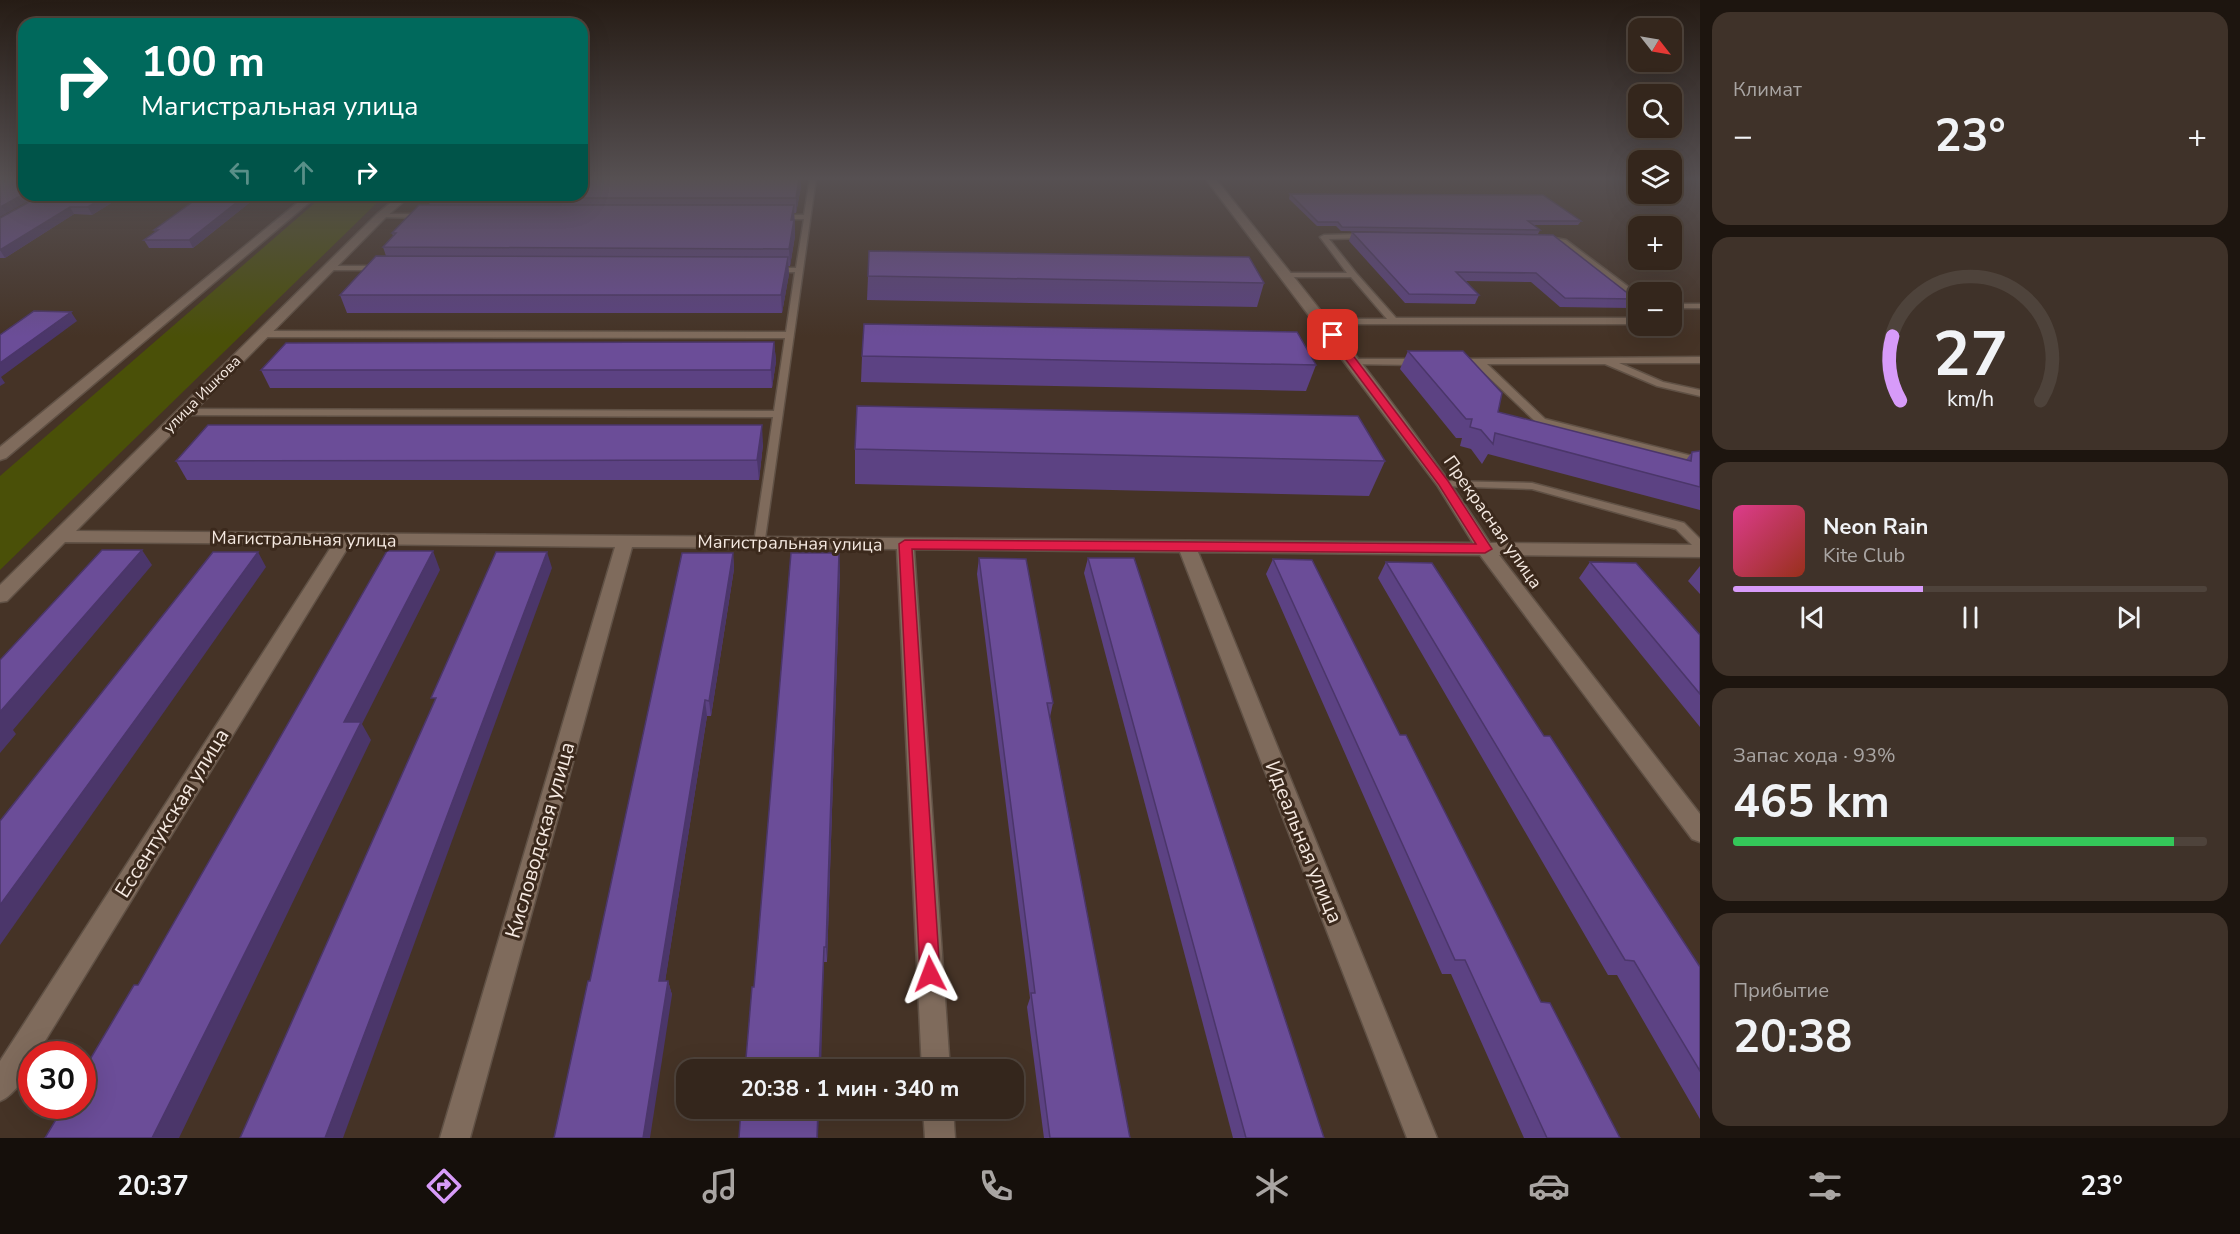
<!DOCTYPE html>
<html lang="ru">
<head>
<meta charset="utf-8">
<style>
  body { margin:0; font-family:"Nunito Sans",sans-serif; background:#3f3229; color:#f1f3f6; height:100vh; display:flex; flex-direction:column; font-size:22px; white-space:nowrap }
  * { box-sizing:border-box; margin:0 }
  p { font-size:20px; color:#a9a5a3 }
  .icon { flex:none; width:33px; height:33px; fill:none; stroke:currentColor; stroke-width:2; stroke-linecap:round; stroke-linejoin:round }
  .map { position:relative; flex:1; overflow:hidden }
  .side { display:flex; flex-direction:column; gap:12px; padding:12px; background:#1d150f; width:540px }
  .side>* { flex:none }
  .top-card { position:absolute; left:18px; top:18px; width:570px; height:183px; border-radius:18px; box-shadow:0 6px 24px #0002,0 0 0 2px #4e433b; background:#00695c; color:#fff; overflow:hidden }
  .needle { width:39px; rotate:121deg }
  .tools { position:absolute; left:1628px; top:18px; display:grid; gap:12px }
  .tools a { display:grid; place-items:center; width:54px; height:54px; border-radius:12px; background:#34261c; box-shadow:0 6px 24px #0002,0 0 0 2px #4e433b; font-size:30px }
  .speed { position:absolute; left:18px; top:1041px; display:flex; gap:12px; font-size:30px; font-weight:700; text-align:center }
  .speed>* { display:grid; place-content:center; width:78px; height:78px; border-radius:50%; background:#34261c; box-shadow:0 6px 24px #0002,0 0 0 2px #4e433b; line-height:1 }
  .speed .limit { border:9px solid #d22; background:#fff; color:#111 }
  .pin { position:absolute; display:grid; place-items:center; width:51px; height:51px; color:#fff; margin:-26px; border-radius:12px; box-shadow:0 3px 9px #0006 }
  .me { position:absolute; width:66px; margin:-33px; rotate:357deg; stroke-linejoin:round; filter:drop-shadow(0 0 4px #0008) }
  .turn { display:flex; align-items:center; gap:21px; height:126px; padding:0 24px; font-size:27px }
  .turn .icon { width:78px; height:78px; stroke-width:2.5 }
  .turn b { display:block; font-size:42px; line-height:51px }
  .lanes { display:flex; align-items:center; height:57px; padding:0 24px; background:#0003; justify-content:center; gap:30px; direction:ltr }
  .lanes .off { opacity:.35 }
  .big { font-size:45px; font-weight:700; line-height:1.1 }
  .side .tile { flex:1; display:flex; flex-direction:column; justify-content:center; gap:9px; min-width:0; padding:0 21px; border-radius:18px; background:#3f3229 }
  .side .dial { align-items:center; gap:0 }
  .dial svg { height:156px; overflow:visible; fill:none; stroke:#4e433b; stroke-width:7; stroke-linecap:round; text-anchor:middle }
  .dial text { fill:#f1f3f6; stroke:none }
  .song { display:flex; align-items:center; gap:18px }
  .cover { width:72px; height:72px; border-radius:9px; background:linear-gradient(135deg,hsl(330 70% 55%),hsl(10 70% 35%)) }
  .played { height:6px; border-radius:3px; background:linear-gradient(90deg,#d79bf9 40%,#4e433b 40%) }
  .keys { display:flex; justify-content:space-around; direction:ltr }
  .heat { display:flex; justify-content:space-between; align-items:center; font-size:33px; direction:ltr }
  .charge { height:9px; border-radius:4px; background:linear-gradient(90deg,#34c759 93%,#4e433b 0) }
  .trip { position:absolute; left:676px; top:1059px; width:348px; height:60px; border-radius:18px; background:#34261c; box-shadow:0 6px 24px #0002,0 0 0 2px #4e433b; font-weight:700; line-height:60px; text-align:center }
  .tab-bar { display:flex; height:96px; justify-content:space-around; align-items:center; background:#150f0b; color:#a9a5a3 }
  .tab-bar .icon { width:42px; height:42px }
  .tab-bar .active { color:#d79bf9 }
  .tab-bar b { font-size:27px; color:#f1f3f6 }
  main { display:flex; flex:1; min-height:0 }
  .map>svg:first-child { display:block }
  .green { fill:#4a5008 }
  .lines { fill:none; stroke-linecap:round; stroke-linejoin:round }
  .service-casing { stroke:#605145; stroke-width:3 }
  .minor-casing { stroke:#605145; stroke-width:3 }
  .service { fill:#7f6b5c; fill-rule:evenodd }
  .minor { fill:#7f6b5c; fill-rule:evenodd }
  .wall { fill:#5c4283 }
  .shaded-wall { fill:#4b366a }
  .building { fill:#6b4d98; stroke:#4b366a; stroke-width:1.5 }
  .route { fill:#e11d48; stroke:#92132f; stroke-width:1.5 }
  .labels { text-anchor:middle; stroke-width:6; stroke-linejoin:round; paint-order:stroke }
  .far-street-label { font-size:15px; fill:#f5e9e1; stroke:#3b291c }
  .street-label { font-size:18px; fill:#f5e9e1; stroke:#3b291c }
  .near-street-label { font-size:21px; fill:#f5e9e1; stroke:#3b291c }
</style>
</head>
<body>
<main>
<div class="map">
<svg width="1700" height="1138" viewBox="0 0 1700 1138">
  <rect width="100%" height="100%" fill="#453326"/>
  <polygon class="green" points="324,195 385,195 0,570 0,476"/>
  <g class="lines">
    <g class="service-casing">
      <g id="service">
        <polygon points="810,178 816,178 764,546 760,547 754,543 773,417 184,415 179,412 184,409 774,411 785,338 262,337 258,334 262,331 786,332 795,272 773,272 769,270 773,268 796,268 804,219 781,219 777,217 781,215 804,215"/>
        <polygon points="381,214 424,214 428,216 424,218 379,217 379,215"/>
        <polygon points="1365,234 1368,234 1368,238 1329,239 1356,273 1396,318 1638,318 1638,324 1319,324 1318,322 1322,319 1387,319 1351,277 1287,277 1283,275 1287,273 1347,273 1320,237 1324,235"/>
        <polygon points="1544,236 1566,240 1638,294 1638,300 1560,244 1544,240"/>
        <polygon points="326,266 381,266 385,268 381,270 326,270"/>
        <rect x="1671" y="304" width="29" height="4"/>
        <polygon points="1700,357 1700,363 1619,363 1663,382 1700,390 1700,396 1657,386 1605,364 1487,364 1545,419 1700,458 1700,464 1537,423 1476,365 1457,365 1452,362 1457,359"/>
        <polygon points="1353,359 1418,359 1423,362 1418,365 1350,364 1350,360"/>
        <polygon points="1444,481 1532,483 1684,523 1700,539 1700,550 1696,549 1676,529 1532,489 1440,486 1439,484"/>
      </g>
    </g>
    <g class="minor-casing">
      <g id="minor">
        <path d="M1205 178H1215C1309 297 1408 415 1490 543L1700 545V557L1499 555 1700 814V842L1692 839 1480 555 1198 552 1437 1138H1407L1180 552 914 549 950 1070H922L897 549 632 547 470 1138H440L615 547 350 544 37 1054H32C32 1070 14 1096 0 1101V1061L333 544 65 542 7 601 0 602V585L377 214 400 195H411L385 218 76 531 1473 543 1437 485Z"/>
        <polygon points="307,195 318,195 6,458 0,460 0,447"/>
        <polygon points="923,1108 953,1108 955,1138 925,1138"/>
      </g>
    </g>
    <use href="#service" class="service"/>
    <use href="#minor" class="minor"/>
  </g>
  <g class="wall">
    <polygon points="582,178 802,178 802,179 800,179 801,187 796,213 794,213 795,236 790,266 788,266 789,274 782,313 347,313 340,295 386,256 383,247 393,236 392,233 430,205 427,198"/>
    <polygon points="1290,194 1581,221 1578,225 1534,225 1540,230 1538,234 1635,299 1630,308 1560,307 1531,282 1466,281 1479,295 1475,304 1405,303 1349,241 1352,232 1530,234 1341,231 1336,226 1317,226 1289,199"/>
    <polygon points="42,195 124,195 92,215 74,214 5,258 0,258 0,218"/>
    <polygon points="202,195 259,195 193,248 149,248 144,240 155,232 154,230"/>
    <polygon points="868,276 1264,283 1257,307 867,300"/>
    <polygon points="774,342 776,361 772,388 270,388 261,370"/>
    <polygon points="1408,351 1498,412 1686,460 1692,452 1700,451 1700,510 1488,454 1482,464 1471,449 1460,446 1462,438 1456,438 1400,369"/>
    <polygon points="862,356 1316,365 1306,391 861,382"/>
    <polygon points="763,444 759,480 187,480 176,461"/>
    <polygon points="855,449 1385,461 1369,496 855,484"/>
    <polygon points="733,553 734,569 711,716 707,716 665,981 668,981 672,995 590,981"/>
    <polygon points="979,558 1053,703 1050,717 1130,1138 1044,1138 1027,1007 1030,998 977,574"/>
    <polygon points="1088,558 1324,1138 1233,1138 1084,573"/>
    <polygon points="1273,559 1400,735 1541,1002 1620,1138 1524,1138 1451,974 1442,974 1266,574"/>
    <polygon points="1386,562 1544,736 1700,967 1700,1119 1617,975 1608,975 1378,578"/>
    <polygon points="1590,562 1700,635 1700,727 1579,578"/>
    <polygon points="1700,566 1700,594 1688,581"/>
    <polygon points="840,569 827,962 824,962 754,987"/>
  </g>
  <g class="shaded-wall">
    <polygon points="799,178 800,178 801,187 796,213 796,198"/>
    <polygon points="24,194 24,195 39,195 0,217 0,207"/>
    <polygon points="107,195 124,195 92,215 88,207"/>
    <polygon points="246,195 259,195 193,248 189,240"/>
    <polygon points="794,205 795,236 790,266 789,249 791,220"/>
    <polygon points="70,207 74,214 5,258 0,250"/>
    <polygon points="788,257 789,274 782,313 781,295"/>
    <polygon points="71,312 77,321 1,377 5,383 0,386 0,363"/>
    <polygon points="774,342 776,361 772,388 771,370"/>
    <polygon points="762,425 763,444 759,480 757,460"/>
    <polygon points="142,550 152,565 13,730 16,734 0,753 0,712"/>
    <polygon points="433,551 440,570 362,724 371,740 179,1138 152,1138 344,722"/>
    <polygon points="258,552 266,567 0,945 0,905"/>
    <polygon points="547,552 552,568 343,1138 325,1138"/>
    <polygon points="733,553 734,569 711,716 709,701"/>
    <polygon points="839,553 840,569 827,962 826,947"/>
    <polygon points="705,700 707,716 663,995 659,981"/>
    <polygon points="824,947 824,962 821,1070 819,1070"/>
    <polygon points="668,981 672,995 650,1138 643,1138"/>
    <polygon points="818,1108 819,1108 818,1138 817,1138"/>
  </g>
  <g class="building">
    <polygon points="0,178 24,178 24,194 0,207"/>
    <polygon points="582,178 799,178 796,198 427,198 430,195 582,195"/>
    <polygon points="1290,194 1543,195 1581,221 1528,221 1540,230 1342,227 1338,222 1318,222"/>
    <polygon points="42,195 107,195 88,207 70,207 0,250 0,218"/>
    <polygon points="202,195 246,195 189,240 144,240 158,230 154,230"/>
    <polygon points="419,205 794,205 791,220 794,220 789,249 383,247 396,233 392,233"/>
    <polygon points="1352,232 1553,235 1635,299 1565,298 1536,273 1456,272 1479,295 1409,294"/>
    <polygon points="869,251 1249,257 1264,283 868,276"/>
    <polygon points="376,256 788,257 781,295 340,295"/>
    <polygon points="34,311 71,312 0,363 0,335"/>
    <polygon points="864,324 1297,332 1316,365 862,356"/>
    <polygon points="774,342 771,370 261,370 286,343"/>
    <polygon points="1408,351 1463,351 1502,393 1498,412 1691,461 1692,452 1700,451 1700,487 1495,433 1493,444 1481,430 1470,427 1472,419 1466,419"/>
    <polygon points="857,406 1358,416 1385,461 855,449"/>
    <polygon points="208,425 762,425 757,460 176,461"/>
    <polygon points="102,550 142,550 0,712 0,660"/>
    <polygon points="387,551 433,551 344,722 361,722 152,1138 45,1138 64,1106 82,1106 82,1073 134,985 138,985"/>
    <polygon points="213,552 258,552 0,905 0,821"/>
    <polygon points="496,552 547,552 325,1138 240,1138 436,698 431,698"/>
    <polygon points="682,553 733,553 709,701 705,700 659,981 668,981 643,1138 554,1138 588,981 590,981"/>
    <polygon points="791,553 839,553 826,947 824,947 819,1070 745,1070 752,987 754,987"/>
    <polygon points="979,558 1026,559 1053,703 1047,703 1130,1138 1050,1138 1031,993 1035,993"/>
    <polygon points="1088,558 1134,558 1324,1138 1246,1138"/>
    <polygon points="1273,559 1312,560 1400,735 1406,735 1541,1002 1550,1003 1620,1138 1547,1138 1465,960 1455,960"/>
    <polygon points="1386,562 1432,563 1544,736 1550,736 1700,967 1700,1071 1634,961 1625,960"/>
    <polygon points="1590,562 1636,563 1700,635 1700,694"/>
    <polygon points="741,1108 818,1108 817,1138 739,1138"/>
  </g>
  <linearGradient id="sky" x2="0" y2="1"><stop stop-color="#261c15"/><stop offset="0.53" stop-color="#565052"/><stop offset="1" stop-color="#565052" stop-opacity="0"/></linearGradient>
  <rect width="1700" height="337" fill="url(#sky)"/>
  <polygon class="route" points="1329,333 1336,333 1448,481 1492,549 1485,553 912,549 940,974 937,981 930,984 923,981 920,974 899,544 905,540 1476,544 1439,485 1329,337"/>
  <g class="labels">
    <g class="far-street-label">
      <text transform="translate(202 394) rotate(-45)" y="5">улица Ишкова</text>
    </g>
    <g class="street-label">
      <text transform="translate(1493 522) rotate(55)" y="6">Прекрасная улица</text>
      <text transform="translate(304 539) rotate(1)" y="6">Магистральная улица</text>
      <text transform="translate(790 543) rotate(1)" y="6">Магистральная улица</text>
    </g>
    <g class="near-street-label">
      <text transform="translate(172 813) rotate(-58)" y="7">Ессентукская улица</text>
      <text transform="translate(540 840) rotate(-74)" y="7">Кисловодская улица</text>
      <text transform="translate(1304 842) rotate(68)" y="7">Идеальная улица</text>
    </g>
  </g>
</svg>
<div class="tools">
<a><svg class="needle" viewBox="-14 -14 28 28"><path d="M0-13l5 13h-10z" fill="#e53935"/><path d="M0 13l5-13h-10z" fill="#a9a5a3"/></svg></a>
<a><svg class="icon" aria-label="search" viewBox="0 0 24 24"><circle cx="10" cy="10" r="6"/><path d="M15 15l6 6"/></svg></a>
<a><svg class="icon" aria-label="layers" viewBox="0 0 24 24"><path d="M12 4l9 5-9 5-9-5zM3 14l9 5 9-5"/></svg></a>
<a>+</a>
<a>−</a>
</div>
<div class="speed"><div class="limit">30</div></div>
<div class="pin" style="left:1333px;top:335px;background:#d93025"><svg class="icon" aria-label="arrive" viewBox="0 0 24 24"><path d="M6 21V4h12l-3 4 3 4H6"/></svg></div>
<svg class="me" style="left:930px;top:974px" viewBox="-20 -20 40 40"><path d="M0-17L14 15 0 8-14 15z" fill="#e11d48" stroke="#fff" stroke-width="4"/></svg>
<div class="trip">20:38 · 1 мин · 340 m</div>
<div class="top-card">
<div class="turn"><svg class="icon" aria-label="right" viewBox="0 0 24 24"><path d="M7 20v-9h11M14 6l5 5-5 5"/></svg><div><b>100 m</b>Магистральная улица</div></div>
<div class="lanes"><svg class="icon off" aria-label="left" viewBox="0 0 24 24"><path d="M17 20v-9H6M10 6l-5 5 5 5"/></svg><svg class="icon off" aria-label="ahead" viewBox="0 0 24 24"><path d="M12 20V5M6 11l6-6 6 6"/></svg><svg class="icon" aria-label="right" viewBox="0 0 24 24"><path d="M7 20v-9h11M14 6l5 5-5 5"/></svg></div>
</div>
</div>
<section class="side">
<div class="tile"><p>Климат</p>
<div class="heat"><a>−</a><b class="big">23°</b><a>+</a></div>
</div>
<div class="tile dial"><svg viewBox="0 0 100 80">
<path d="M14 69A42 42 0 1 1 86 69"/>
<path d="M14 69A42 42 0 0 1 10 36" stroke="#d79bf9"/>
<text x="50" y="56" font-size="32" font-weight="700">27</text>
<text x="50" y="72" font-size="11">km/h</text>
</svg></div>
<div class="tile">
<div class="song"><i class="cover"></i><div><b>Neon Rain</b><p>Kite Club</p></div></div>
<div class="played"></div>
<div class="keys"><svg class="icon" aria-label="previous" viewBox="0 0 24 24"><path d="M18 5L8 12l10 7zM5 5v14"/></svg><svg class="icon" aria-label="pause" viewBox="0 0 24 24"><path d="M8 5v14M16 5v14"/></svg><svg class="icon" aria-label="next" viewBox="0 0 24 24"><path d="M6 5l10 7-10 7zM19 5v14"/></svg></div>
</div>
<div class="tile"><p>Запас хода · 93%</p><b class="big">465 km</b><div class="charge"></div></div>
<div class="tile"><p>Прибытие</p><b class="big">20:38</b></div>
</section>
</main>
<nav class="tab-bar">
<b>20:37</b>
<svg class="icon active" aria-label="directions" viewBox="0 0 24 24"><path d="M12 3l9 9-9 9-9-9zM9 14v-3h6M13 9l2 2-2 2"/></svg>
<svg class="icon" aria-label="music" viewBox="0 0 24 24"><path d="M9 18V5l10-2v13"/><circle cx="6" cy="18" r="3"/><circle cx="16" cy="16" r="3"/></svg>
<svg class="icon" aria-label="phone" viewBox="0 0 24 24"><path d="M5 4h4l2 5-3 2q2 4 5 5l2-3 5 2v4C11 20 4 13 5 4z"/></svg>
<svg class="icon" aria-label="climate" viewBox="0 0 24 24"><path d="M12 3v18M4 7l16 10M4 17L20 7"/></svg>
<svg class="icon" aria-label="car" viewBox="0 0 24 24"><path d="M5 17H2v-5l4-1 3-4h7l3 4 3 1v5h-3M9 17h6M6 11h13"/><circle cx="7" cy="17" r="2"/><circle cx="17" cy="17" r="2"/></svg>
<svg class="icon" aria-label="filters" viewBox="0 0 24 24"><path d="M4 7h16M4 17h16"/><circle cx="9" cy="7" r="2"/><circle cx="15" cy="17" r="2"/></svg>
<b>23°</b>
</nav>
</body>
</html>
